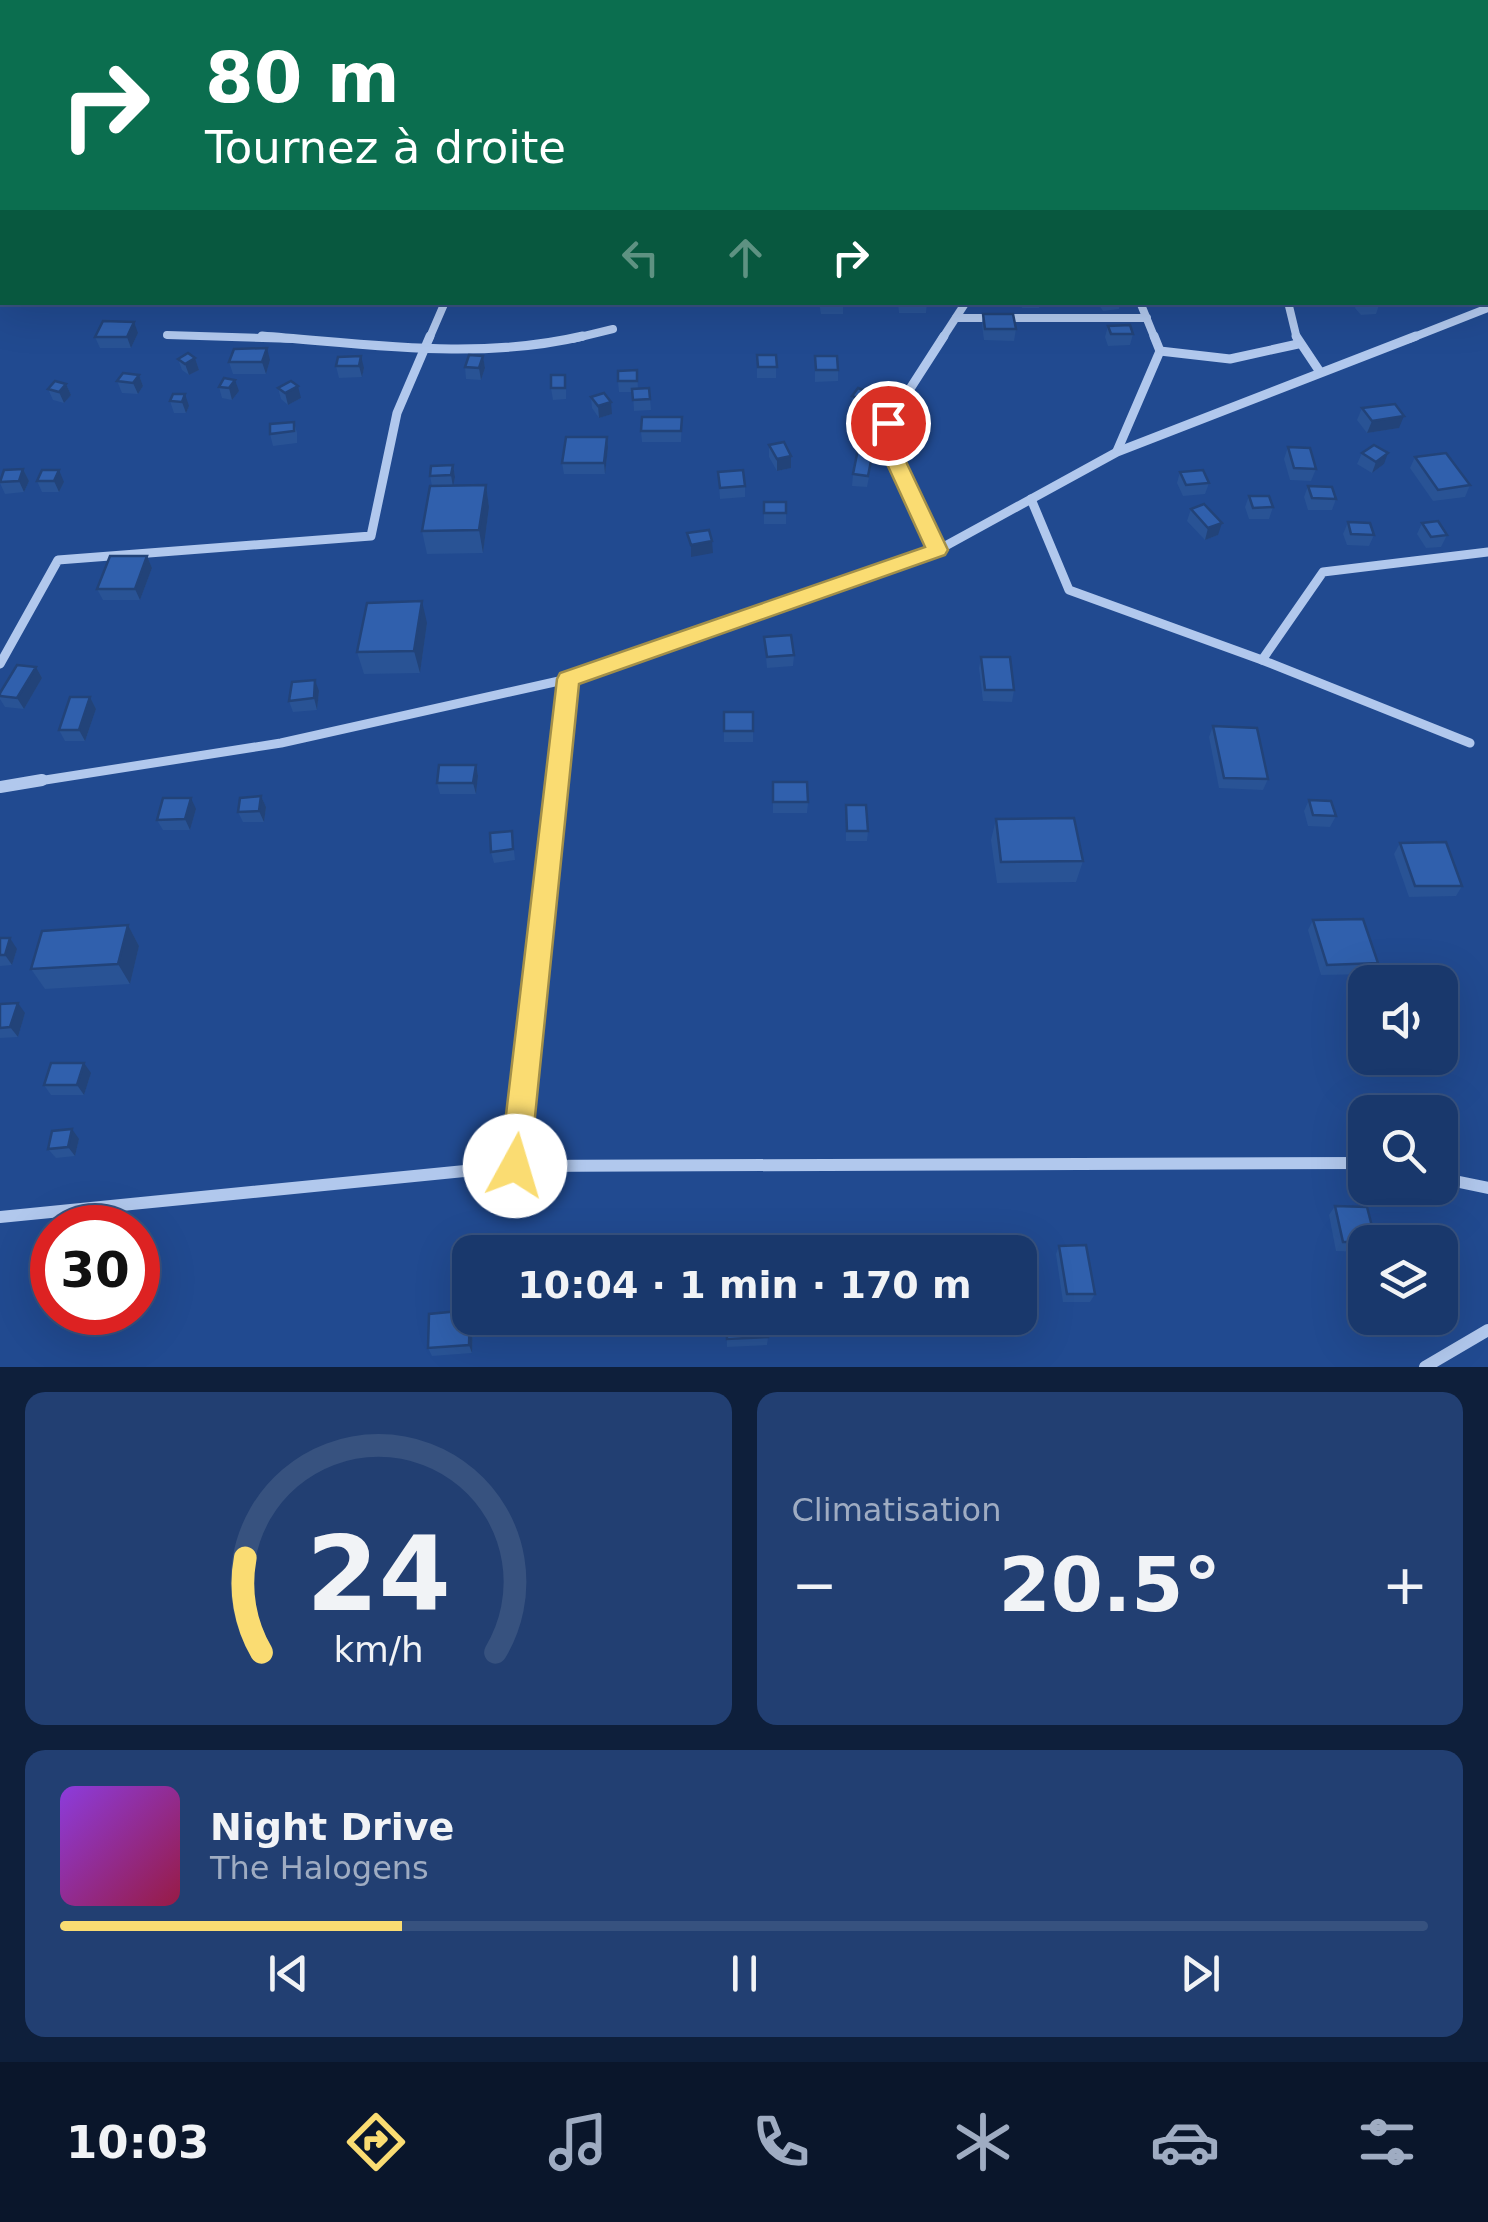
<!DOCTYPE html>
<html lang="fr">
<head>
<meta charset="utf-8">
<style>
  body { margin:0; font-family:"DejaVu Sans",sans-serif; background:#223f72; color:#f1f3f6; height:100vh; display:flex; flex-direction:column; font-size:38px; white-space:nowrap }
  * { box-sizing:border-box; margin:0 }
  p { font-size:32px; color:#9facc2 }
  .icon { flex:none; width:55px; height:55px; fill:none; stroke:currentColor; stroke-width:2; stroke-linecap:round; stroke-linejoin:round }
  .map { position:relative; height:1367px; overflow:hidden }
  .drawer { display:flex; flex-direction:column; gap:25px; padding:25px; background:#0e1f3b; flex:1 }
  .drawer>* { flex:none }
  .hud { position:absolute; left:0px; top:0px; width:1490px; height:305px; box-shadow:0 10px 40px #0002,0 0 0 2px #37527f; background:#0b6e4f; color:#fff; overflow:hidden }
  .fabs { position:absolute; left:1348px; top:965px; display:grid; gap:20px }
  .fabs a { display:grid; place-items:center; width:110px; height:110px; border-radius:20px; background:#19386c; box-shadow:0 10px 40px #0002,0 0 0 2px #37527f; font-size:50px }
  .speed { position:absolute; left:30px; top:1205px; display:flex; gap:20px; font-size:50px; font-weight:700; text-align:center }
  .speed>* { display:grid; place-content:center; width:130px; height:130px; border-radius:50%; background:#19386c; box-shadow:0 10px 40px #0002,0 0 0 2px #37527f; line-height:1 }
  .speed .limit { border:15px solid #d22; background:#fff; color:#111 }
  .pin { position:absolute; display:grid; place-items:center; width:85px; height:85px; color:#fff; margin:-42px; border:5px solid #fff; border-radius:50%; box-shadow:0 2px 10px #0007 }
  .me { position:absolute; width:110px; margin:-55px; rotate:6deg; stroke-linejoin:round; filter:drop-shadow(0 0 8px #0008) }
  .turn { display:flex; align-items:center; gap:35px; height:210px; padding:0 40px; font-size:45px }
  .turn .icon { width:130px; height:130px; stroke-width:2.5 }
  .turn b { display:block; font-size:70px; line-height:85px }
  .lanes { display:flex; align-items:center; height:95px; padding:0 40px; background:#0003; justify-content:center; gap:50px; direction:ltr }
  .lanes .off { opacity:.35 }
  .big { font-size:75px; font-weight:700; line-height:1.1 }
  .drawer .tile { flex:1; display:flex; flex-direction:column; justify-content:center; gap:15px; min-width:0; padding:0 35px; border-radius:20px; background:#223f72 }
  .drawer .dial { align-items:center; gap:0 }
  .dial svg { height:260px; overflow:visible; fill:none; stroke:#37527f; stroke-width:7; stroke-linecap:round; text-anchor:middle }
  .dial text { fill:#f1f3f6; stroke:none }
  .song { display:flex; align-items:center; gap:30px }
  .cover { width:120px; height:120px; border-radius:15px; background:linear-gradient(135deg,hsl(270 70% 55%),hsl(340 70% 35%)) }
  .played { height:10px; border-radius:5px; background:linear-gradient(90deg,#fadc72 25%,#37527f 25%) }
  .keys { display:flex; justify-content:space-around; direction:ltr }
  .heat { display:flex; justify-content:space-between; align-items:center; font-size:55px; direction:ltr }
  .drawer .tiles { flex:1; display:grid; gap:25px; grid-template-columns:1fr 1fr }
  .tile:last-child { grid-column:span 2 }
  .trip { position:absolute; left:452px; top:1235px; width:585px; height:100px; border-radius:20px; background:#19386c; box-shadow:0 10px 40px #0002,0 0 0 2px #37527f; font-weight:700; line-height:100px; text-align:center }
  .menu { display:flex; height:160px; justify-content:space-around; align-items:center; background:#0a162b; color:#9facc2 }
  .menu .icon { width:70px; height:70px }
  .menu .on { color:#fadc72 }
  .menu b { font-size:45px; color:#f1f3f6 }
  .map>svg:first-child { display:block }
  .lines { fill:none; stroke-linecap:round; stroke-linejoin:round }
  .minor-far2 { stroke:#b1c8ed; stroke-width:8 }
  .minor-far1 { stroke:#b1c8ed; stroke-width:9 }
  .minor { stroke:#b1c8ed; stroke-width:12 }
  .wall { fill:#295395 }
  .shaded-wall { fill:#224379 }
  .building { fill:#3060ad; stroke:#224379; stroke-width:2.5 }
  .route { fill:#fadc72; stroke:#a28f4a; stroke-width:2.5 }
</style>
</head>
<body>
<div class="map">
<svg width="1488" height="1367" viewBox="0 0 1488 1367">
  <rect width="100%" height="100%" fill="#214a90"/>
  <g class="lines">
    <g class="minor-far2">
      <polyline points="153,2 181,0"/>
      <polyline points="884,2 888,0"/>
      <polyline points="1140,302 1155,339"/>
      <polyline points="1288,302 1297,339"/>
      <polyline points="956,318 1147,318"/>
      <polyline points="167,335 297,339"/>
      <polyline points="429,339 445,302"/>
      <polyline points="572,339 613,329"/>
      <polyline points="942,339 966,302"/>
      <polyline points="1409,339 1488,308"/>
    </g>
    <g class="minor-far1">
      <path d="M262 336C369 344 477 361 583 336"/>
      <polyline points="1296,336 1320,372"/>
      <polyline points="1160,351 1230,359 1298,344"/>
      <polyline points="1117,451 1160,351 1154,336"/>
      <polyline points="1031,499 1069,590 1262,660 1470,743"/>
      <polyline points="938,550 891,451 888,423 944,336"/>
      <polyline points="1262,660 1323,572 1488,552"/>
      <polyline points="0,664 58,560 371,536 397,413 430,336"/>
      <polyline points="26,783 281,743 568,679 938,550 1117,452 1416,336"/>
      <polyline points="557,783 568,679"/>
    </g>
    <g class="minor">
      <polyline points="0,787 42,780"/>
      <polyline points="515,1166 557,780"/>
      <polyline points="1440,1178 1488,1188"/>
      <polyline points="0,1217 515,1166 1365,1163"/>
      <polyline points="1425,1367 1488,1330"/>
    </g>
  </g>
  <g class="wall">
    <polygon points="290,0 311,0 311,2 291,2"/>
    <polygon points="545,0 571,0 570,2 545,2"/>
    <polygon points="819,302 843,302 843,314 821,314"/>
    <polygon points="898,302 927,302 926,313 899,313"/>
    <polygon points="1021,302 1040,302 1039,308 1022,308"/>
    <polygon points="1047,302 1072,302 1071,304 1049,306"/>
    <polygon points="1097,302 1120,302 1119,309 1103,311"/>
    <polygon points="1357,302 1380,302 1376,314 1361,315 1355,308"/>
    <polygon points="983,314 1016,329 1014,341 984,340 982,325"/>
    <polygon points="1108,326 1133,334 1130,345 1108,346 1105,337"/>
    <polygon points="138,333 131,348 100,348 95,337"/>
    <rect x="757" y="355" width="19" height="23"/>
    <polygon points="483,356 485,368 481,380 466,379 465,367"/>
    <polygon points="815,356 838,370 838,381 815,382"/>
    <polygon points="338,357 364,368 362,377 339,378 336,366"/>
    <polygon points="195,358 199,370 189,375 182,370 178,359"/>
    <polygon points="270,360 266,374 233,374 229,362"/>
    <polygon points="637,370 638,389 649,388 651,410 634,411 633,392 619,392 618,381"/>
    <polygon points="139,375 143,386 138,394 122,393 117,381"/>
    <polygon points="224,378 239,391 232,400 222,398 219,387"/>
    <polygon points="66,384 71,395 64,403 53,400 48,389"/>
    <polygon points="566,386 566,399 553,400 551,388"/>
    <polygon points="278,388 301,398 288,405 281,399"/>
    <polygon points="871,393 870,404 863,411 851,407 852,396"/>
    <polygon points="173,394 189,406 186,413 174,413 170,401"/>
    <polygon points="591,397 612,414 599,418 592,408"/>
    <polygon points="1362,408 1399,428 1367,433 1357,420"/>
    <polygon points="682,417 681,442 642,442 641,431"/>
    <polygon points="294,422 297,433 297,443 273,446 270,434"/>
    <polygon points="607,437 608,448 605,474 564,474 562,463"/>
    <polygon points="769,445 791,456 791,468 777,471 769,457"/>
    <polygon points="1288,447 1316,469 1311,481 1290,480 1284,459"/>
    <polygon points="1362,453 1384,464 1372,473 1357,464"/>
    <polygon points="1415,457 1470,485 1465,497 1433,501 1410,468"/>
    <polygon points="872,462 867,487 852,486 853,474"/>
    <polygon points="453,465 455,477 453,486 486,485 489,507 483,553 427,554 422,531 432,486 430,476"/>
    <polygon points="23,469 29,481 24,492 5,494 0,483"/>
    <polygon points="718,472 745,486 745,497 720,499"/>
    <polygon points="1180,472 1209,483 1205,494 1183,496 1177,483"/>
    <polygon points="37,481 64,482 59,492 42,492"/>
    <polygon points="1308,486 1336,499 1332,510 1308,510 1304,497"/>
    <polygon points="1249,496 1273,507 1269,519 1249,519 1245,507"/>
    <rect x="764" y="502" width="22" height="22"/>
    <polygon points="1191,509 1218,535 1205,540 1187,521"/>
    <polygon points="1348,522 1374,535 1369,546 1347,545 1343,534"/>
    <polygon points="1422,523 1447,535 1441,547 1426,548 1417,534"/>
    <polygon points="147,556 152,568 140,600 103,600 97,589"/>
    <polygon points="427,623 420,673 364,674 357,652"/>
    <polygon points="764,637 794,655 793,666 767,668"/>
    <polygon points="981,657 1014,690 1012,702 983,701 979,668"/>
    <polygon points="36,667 42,678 24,709 5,707 0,699 0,693"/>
    <polygon points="319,691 317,710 293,712 289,701"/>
    <polygon points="90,697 96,709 85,741 65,741 59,730"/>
    <rect x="724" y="712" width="29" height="30"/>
    <polygon points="1213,726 1268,779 1263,790 1219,788 1209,737"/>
    <polygon points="476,765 478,776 476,794 440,794 437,783"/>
    <polygon points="773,782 808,802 807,813 773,813"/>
    <polygon points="261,796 266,807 264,822 243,822 238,812"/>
    <polygon points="1309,800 1336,816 1330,827 1308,826 1304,811"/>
    <polygon points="846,805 868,831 867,841 846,841"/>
    <polygon points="196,809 190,830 163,830 157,820"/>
    <polygon points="996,819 1083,861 1076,882 997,883 991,840"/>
    <polygon points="512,831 515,860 494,863 491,852"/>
    <polygon points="1400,843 1462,886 1456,896 1409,897 1394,854"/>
    <polygon points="1313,920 1378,963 1371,974 1321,975 1308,930"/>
    <polygon points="128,925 139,946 130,984 45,989 31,969"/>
    <polygon points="0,938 17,949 12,965 0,966"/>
    <polygon points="0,1004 25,1013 18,1037 0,1038"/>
    <polygon points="91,1073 84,1095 51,1095 44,1085"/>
    <polygon points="79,1139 75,1156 56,1158 48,1149"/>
    <polygon points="1335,1206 1365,1242 1365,1252 1336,1251 1329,1215"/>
    <polygon points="1059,1246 1095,1294 1090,1302 1063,1302 1056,1254"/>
    <polygon points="470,1318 473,1318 472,1353 432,1356 428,1348"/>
    <polygon points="726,1318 768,1337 767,1345 727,1347"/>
  </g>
  <g class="shaded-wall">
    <polygon points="134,322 138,333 131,348 127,337"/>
    <polygon points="267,348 270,360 266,374 262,362"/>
    <polygon points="361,356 364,368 362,377 359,366"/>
    <polygon points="483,356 485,368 481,380 479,368"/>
    <polygon points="195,358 199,370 189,375 185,364"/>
    <polygon points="139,375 143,386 138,394 133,383"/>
    <polygon points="235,380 239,391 232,400 229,388"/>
    <polygon points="66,384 71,395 64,403 59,392"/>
    <polygon points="298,386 301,398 288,405 285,393"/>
    <polygon points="871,393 870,404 863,411 864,400"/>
    <polygon points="185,394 189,406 186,413 182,402"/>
    <polygon points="611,402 612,414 599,418 598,406"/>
    <polygon points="1404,416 1399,428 1367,433 1372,421"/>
    <polygon points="607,437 608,448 605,474 604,463"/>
    <polygon points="1388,453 1384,464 1372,473 1376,462"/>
    <polygon points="791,456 791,468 777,471 777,459"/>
    <polygon points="453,465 455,477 453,487 451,475"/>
    <polygon points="23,469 29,481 24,492 19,481"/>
    <polygon points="59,470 64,482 59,492 54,481"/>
    <polygon points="486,485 489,507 483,553 479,530"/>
    <polygon points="1222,523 1218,535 1205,540 1208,528"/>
    <polygon points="712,541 713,553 691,557 691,545"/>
    <polygon points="147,556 152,568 140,600 135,589"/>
    <polygon points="422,601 427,623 420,673 414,651"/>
    <polygon points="36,667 42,678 24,709 17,698"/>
    <polygon points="315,680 319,691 317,710 314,698"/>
    <polygon points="90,697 96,709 85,741 79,730"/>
    <polygon points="476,765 478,776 476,794 473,783"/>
    <polygon points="261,796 266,807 264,822 259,811"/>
    <polygon points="191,798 196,809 190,830 185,819"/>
    <polygon points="128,925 139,946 130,984 118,964"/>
    <polygon points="10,938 17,949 12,965 5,955"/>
    <polygon points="18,1003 25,1013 18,1037 10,1027"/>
    <polygon points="84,1063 91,1073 84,1095 77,1085"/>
    <polygon points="72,1129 79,1139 75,1156 68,1147"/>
    <polygon points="470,1318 473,1318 472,1353 469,1345"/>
  </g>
  <g class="building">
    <polygon points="182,0 200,0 199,2 180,2"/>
    <polygon points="359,0 373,0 372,2 358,2"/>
    <polygon points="474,0 502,0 502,2 473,2"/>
    <rect x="829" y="0" width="14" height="2"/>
    <polygon points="983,314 1013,314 1016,329 985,329"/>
    <polygon points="103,321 134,322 127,337 95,337"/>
    <polygon points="1130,325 1133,334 1111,334 1108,326"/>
    <polygon points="267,348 262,362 229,362 234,349"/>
    <polygon points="188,353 195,358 185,364 178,359"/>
    <polygon points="469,355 483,356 479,368 465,367"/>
    <polygon points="757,355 776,355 777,367 758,367"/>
    <polygon points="361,356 359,366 336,366 338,357"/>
    <polygon points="815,356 837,356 838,370 816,370"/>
    <polygon points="637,370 637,381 618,381 618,371"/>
    <polygon points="123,373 139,375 133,383 117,381"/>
    <rect x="551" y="375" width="14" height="13"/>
    <polygon points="224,378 235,380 229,388 219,387"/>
    <polygon points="55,381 66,384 59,392 48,389"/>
    <polygon points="291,381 298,386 285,393 278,388"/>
    <polygon points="649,388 650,399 633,400 632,389"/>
    <polygon points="858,388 871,393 864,400 852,396"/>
    <polygon points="604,393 611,402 598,406 591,397"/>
    <polygon points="173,394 185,394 182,402 170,401"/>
    <polygon points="1395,404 1404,416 1372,421 1362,408"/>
    <polygon points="642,417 682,417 681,431 641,431"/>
    <polygon points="294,422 294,431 270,434 270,424"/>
    <polygon points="566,437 607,437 604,463 562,463"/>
    <polygon points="784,442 791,456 777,459 769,445"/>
    <polygon points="1374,445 1388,453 1376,462 1362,453"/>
    <polygon points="1288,447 1310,448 1316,469 1294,468"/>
    <polygon points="858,449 873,451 868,476 853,474"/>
    <polygon points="1446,453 1470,485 1438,490 1415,457"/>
    <polygon points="453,465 451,475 430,476 431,466"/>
    <polygon points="23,469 19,481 0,482 4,470"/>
    <polygon points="42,470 59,470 54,481 37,481"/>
    <polygon points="743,470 745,486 720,488 718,472"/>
    <polygon points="1203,470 1209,483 1186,485 1180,472"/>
    <polygon points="486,485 479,530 422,531 430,486"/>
    <polygon points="1308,486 1332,487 1336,499 1312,498"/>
    <polygon points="1249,496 1269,496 1273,507 1253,508"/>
    <rect x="764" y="502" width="22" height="11"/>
    <polygon points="1204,504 1222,523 1208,528 1191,509"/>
    <polygon points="1438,521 1447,535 1431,537 1422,523"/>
    <polygon points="1348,522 1370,523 1374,535 1351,534"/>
    <polygon points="709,530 712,541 691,545 687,533"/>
    <polygon points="110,556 147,556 135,589 97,589"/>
    <polygon points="422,601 414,651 357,652 367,603"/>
    <polygon points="791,635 794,655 767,657 764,637"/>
    <polygon points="981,657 1010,657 1014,690 985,690"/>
    <polygon points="17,665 36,667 17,698 0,696 0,693"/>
    <polygon points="315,680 314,698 289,701 292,682"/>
    <polygon points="70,697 90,697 79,730 59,730"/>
    <rect x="724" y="712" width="29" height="19"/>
    <polygon points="1213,726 1257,728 1268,779 1224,778"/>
    <polygon points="439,765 476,765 473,783 437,783"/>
    <polygon points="773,782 807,782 808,802 773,802"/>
    <polygon points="261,796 259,811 238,812 240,798"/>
    <polygon points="163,798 191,798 185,819 157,820"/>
    <polygon points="1309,800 1331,801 1336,816 1313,815"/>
    <polygon points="846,805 866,805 868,831 847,831"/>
    <polygon points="1074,818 1083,861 1001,862 996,819"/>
    <polygon points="512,831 513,849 491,852 490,833"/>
    <polygon points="1446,842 1462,886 1415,886 1400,843"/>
    <polygon points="1363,919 1378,963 1327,965 1313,920"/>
    <polygon points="128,925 118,964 31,969 42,931"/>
    <polygon points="0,938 10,938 5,955 0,955"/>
    <polygon points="18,1003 10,1027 0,1028 0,1004"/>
    <polygon points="51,1063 84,1063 77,1085 44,1085"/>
    <polygon points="72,1129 68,1147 48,1149 52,1131"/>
    <polygon points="1335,1206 1367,1207 1376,1242 1343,1242"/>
    <polygon points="1086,1245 1095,1294 1067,1294 1059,1246"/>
    <polygon points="470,1310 469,1345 428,1348 429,1314"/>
    <polygon points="726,1318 766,1318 768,1337 727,1339"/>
  </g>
  <polygon class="route" points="888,417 898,423 901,451 948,550 945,555 579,684 530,1166 525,1176 515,1180 505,1176 500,1166 557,679 560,673 925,547 881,451 878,423"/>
</svg>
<div class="fabs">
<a><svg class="icon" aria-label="sound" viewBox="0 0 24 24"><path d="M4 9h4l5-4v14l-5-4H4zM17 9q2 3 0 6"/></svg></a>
<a><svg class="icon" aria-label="search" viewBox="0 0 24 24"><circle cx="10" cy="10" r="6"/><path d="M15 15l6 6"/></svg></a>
<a><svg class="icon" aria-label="layers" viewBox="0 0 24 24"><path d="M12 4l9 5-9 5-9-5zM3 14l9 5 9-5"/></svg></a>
</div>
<div class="speed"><div class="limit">30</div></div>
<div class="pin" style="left:888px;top:423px;background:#d93025"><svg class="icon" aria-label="arrive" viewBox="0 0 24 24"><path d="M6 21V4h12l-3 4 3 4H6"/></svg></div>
<svg class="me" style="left:515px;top:1166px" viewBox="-20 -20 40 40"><circle r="19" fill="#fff"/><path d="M0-13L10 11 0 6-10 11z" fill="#fadc72"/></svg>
<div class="trip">10:04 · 1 min · 170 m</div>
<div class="hud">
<div class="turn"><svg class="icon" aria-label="right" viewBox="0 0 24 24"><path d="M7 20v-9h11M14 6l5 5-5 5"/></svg><div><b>80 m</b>Tournez à droite</div></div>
<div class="lanes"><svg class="icon off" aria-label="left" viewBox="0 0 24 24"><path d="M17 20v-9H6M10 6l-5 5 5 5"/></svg><svg class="icon off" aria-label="ahead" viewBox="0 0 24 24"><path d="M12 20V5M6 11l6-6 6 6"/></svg><svg class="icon" aria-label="right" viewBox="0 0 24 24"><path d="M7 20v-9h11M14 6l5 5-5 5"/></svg></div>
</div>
</div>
<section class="drawer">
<div class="tiles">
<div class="tile dial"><svg viewBox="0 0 100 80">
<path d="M14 69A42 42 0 1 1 86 69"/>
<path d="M14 69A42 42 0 0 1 9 40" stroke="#fadc72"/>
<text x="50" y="56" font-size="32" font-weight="700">24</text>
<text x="50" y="72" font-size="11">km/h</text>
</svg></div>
<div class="tile"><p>Climatisation</p>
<div class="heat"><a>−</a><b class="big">20.5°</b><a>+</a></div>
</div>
<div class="tile">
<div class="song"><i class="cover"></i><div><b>Night Drive</b><p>The Halogens</p></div></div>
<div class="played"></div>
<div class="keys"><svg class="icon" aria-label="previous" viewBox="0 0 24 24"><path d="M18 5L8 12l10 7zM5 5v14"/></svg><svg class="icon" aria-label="pause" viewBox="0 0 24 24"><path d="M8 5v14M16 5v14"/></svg><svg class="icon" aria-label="next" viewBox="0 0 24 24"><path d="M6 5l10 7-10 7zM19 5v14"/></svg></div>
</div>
</div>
</section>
<nav class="menu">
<b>10:03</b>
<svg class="icon on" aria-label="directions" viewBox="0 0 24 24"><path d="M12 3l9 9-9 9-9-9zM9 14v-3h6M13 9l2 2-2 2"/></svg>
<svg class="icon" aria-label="music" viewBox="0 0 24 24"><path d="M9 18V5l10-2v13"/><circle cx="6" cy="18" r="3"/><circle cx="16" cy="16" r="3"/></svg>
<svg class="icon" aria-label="phone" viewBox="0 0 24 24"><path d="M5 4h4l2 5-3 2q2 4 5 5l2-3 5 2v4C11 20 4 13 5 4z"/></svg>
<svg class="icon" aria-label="climate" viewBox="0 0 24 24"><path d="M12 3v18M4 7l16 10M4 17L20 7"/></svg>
<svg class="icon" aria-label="car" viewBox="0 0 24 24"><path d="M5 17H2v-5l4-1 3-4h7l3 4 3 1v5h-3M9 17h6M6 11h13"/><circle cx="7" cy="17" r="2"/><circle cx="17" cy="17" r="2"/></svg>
<svg class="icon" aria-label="filters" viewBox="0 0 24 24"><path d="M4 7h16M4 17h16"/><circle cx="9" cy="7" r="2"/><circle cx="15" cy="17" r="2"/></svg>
</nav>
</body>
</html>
